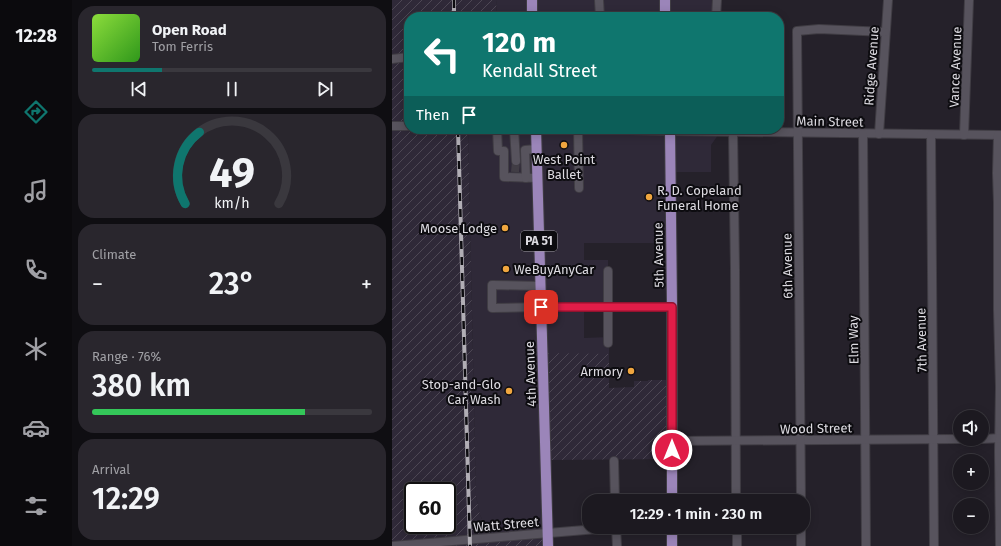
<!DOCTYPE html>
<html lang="en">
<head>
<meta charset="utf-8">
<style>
  body { margin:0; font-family:"Fira Sans",sans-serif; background:#29262d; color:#f1f3f6; height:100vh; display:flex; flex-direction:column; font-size:15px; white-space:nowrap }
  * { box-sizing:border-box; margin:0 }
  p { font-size:13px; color:#a0a0a5 }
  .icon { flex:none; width:22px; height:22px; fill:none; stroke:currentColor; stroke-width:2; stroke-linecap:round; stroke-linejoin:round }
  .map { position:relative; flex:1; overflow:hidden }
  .details { display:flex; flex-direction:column; gap:6px; padding:6px; background:#0f0e12; width:320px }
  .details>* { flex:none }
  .guide { position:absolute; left:12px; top:12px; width:380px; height:122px; border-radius:16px; box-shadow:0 2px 10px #0003,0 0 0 1px #3a383e; background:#0f766e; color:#fff; overflow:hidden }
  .buttons { position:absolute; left:561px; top:410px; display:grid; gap:8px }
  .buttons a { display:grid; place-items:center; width:36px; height:36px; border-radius:50%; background:#1c1920; box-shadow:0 2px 10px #0003,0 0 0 1px #3a383e; font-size:20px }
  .speed { position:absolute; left:12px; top:482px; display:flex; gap:8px; font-size:20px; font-weight:700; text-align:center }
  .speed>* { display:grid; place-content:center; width:52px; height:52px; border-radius:50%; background:#1c1920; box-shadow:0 2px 10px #0003,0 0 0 1px #3a383e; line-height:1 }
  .speed .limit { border:2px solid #111; border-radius:6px; background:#fff; color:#111 }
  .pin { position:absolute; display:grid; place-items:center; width:34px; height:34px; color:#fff; margin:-17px; border-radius:8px; box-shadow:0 2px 6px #0006 }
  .me { position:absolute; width:44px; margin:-22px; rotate:0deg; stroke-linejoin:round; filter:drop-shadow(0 0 3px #0008) }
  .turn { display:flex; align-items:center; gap:14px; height:84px; padding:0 12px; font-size:18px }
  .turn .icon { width:52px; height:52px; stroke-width:2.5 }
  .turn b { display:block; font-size:28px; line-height:34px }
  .then { display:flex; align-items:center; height:38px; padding:0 12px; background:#0003; gap:8px; font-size:15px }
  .big { font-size:30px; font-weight:600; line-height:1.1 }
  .details .tile { flex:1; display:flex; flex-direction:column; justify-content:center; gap:6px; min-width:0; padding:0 14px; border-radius:16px; background:#29262d }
  .details .dial { align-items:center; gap:0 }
  .dial svg { height:104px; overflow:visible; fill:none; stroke:#3a383e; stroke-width:7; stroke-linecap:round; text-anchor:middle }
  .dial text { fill:#f1f3f6; stroke:none }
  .song { display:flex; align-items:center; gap:12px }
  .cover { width:48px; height:48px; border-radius:6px; background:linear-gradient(135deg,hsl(90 70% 55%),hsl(110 70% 35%)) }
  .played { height:4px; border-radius:2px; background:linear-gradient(90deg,#0f766e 25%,#3a383e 25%) }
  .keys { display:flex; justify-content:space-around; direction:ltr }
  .heat { display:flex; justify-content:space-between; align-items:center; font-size:22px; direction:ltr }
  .charge { height:6px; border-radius:3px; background:linear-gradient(90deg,#34c759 76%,#3a383e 0) }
  .trip { position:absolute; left:190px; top:494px; width:228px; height:40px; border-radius:16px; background:#1c1920; box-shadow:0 2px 10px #0003,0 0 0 1px #3a383e; font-weight:600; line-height:40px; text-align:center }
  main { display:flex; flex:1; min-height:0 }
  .tab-bar { display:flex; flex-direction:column; width:72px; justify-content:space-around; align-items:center; background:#0b0a0d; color:#a0a0a5 }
  .tab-bar .icon { width:28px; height:28px }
  .tab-bar .selected { color:#0f766e }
  .tab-bar b { font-size:18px; color:#f1f3f6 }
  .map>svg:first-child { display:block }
  .built { fill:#2f2938 }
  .industrial { fill:url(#industrial-furrows); fill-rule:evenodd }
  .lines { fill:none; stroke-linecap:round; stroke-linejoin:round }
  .minor-tunnel { stroke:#413d45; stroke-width:8; stroke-dasharray:8 4; stroke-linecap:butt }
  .minor-casing { stroke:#403d44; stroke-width:10 }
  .major-casing { stroke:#403d44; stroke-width:12 }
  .minor { stroke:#57535d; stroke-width:8 }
  .major { stroke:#9b85b9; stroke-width:10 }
  .rail-casing { stroke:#b1aeb5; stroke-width:4 }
  .rail { stroke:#0d0c10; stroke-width:2.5; stroke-dasharray:8; stroke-linecap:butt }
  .route-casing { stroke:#92132f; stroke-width:10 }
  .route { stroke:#e11d48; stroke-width:7 }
  .poi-dot { fill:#f0a63f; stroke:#0d0c10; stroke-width:1.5 }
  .labels { text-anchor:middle; stroke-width:4; stroke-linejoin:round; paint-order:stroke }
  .shield { fill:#0d0c10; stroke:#9f9da2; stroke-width:1 }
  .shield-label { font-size:12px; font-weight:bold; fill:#dddbe1 }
  .street-label { font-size:13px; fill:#dddbe1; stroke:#0d0c10 }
  .poi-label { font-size:13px; fill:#dddbe1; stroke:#0d0c10; text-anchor:end }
</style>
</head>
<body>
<main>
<nav class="tab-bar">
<b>12:28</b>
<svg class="icon selected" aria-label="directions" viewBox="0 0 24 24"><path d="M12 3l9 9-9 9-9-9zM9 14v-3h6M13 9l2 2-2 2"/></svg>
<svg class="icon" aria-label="music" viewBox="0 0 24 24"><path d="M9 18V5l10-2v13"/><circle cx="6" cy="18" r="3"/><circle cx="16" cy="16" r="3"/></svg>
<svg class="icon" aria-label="phone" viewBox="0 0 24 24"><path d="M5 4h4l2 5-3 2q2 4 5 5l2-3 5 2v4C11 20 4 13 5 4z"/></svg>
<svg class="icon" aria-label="climate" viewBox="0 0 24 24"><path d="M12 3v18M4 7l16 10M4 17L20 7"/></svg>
<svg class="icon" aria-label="car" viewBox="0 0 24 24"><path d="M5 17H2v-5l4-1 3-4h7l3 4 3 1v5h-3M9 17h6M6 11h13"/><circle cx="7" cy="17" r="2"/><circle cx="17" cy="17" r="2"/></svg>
<svg class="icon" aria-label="filters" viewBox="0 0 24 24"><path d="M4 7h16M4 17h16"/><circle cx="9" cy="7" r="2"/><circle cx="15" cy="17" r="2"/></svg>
</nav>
<section class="details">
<div class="tile">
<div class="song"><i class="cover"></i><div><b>Open Road</b><p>Tom Ferris</p></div></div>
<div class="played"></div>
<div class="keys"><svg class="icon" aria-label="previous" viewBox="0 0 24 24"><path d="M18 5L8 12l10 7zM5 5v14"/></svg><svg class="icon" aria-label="pause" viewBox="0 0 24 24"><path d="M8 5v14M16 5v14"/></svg><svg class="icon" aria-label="next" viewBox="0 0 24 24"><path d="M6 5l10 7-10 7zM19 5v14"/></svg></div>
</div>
<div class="tile dial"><svg viewBox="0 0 100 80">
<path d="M14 69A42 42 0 1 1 86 69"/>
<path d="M14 69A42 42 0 0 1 25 14" stroke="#0f766e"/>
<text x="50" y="56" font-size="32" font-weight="700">49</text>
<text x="50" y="72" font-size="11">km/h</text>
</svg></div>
<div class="tile"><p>Climate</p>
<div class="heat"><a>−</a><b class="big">23°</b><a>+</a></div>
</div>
<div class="tile"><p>Range · 76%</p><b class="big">380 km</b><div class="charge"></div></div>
<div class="tile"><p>Arrival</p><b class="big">12:29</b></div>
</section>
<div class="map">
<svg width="609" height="546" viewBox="0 0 609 546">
  <defs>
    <pattern id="industrial-furrows" width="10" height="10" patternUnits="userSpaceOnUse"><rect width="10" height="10" fill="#2f2938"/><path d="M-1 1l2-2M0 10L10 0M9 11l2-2" fill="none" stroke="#4d4754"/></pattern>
  </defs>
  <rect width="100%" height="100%" fill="#25212a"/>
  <g class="built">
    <polygon points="104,0 325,0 324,17 105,17"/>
    <polygon points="76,129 212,129 329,131 319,145 319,172 278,172 279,243 192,243 192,260 216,260 216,307 192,307 192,338 217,337 217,354 150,354 156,533 102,537 93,526 88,515 84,496"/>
  </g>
  <g class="industrial">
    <path d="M0 0H104L105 17H17V129H76L84 496 88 515 93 526 102 537 156 533V546H0ZM21 491H55V525H21Z"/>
    <polygon points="150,353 217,354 217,388 242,387 242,381 256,381 256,380 280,380 280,459 154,460"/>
  </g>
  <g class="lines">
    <polyline class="minor-tunnel" points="123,172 124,161"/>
    <g class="minor-casing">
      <g id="minor">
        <polyline points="207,0 208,17"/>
        <polyline points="324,17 325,0"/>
        <polyline points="0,59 17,57"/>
        <polyline points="0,126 17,126"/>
        <polyline points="105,129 106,151 112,151 112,177 145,178"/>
        <polyline points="122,129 124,161"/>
        <polyline points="186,129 187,188"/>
        <polyline points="196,129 278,131 609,135"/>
        <polyline points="341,131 343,269 344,501"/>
        <polyline points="471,134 474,546"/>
        <polyline points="487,134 496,0"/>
        <polyline points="539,135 542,546"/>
        <polyline points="572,135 577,0"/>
        <polyline points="606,135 605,173 606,203 606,310 608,387 607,451 608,546"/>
        <polyline points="134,178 133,150 145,149"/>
        <polyline points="216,271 216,343"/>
        <polyline points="148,286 100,285 100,308 149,307 280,307"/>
        <polyline points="590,439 609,438"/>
        <polyline points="280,441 568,439"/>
        <polyline points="222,461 223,501"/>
        <polyline points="409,501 405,31 427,29 493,32"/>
        <polyline points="224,527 225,546"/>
        <polyline points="345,527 345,546"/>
        <polyline points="409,527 409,546"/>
        <polyline points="0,546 229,527"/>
      </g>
    </g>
    <g class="major-casing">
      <g id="major">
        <polyline points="140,0 140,17"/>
        <polyline points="273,0 273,17"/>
        <polyline points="144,129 156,546"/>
        <polyline points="278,129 280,307 280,501"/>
        <polyline points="280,527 280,546"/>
      </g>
    </g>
    <use href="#minor" class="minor"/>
    <use href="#major" class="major"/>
    <g class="rail-casing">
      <g id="rail">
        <polyline points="62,0 62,17"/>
        <polyline points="66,129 78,546"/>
      </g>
    </g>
    <use href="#rail" class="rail"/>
  </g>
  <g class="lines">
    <g class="route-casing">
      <polyline id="route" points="149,307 280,307 280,450"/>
    </g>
    <use href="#route" class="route"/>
  </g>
  <g class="poi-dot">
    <circle cx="172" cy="145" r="4"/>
    <circle cx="257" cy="197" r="4"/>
    <circle cx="113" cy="228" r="4"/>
    <circle cx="114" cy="269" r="4"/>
    <circle cx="239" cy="371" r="4"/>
    <circle cx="117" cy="391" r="4"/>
  </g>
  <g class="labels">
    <rect class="shield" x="129" y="231" width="36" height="20" rx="3"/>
    <g class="shield-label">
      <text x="147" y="245">PA 51</text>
    </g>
    <g class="street-label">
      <text transform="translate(479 66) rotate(-86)" y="5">Ridge Avenue</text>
      <text transform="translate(563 67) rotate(-88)" y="5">Vance Avenue</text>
      <text transform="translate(438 121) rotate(1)" y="5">Main Street</text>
      <text transform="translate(266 255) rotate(-91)" y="5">5th Avenue</text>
      <text transform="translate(395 266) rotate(-91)" y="5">6th Avenue</text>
      <text transform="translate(461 340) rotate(-91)" y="5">Elm Way</text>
      <text transform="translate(529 340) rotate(-91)" y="5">7th Avenue</text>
      <text transform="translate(138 374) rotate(-92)" y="5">4th Avenue</text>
      <text transform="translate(424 428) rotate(-1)" y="5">Wood Street</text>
      <text transform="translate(114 524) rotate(-5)" y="5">Watt Street</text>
    </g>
    <g class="poi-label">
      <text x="172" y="164" text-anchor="middle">West Point<tspan x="172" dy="15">Ballet</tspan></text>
      <text x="265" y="195" text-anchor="start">R. D. Copeland<tspan x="265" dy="15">Funeral Home</tspan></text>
      <text x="105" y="233">Moose Lodge</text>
      <text x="122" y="274" text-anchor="start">WeBuyAnyCar</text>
      <text x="231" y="376">Armory</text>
      <text x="109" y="389">Stop-and-Glo<tspan x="109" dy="15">Car Wash</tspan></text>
    </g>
  </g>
</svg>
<div class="buttons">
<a><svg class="icon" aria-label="sound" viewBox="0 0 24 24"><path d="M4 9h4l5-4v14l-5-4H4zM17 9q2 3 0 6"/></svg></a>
<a>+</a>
<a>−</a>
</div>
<div class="speed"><div class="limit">60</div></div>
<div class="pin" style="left:149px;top:307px;background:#d93025"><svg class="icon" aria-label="arrive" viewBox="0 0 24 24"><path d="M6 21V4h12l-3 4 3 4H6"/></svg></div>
<svg class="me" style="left:280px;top:450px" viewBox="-20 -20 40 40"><circle r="17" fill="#e11d48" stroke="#fff" stroke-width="3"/><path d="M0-11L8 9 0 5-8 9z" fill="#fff"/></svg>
<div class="trip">12:29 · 1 min · 230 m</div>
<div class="guide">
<div class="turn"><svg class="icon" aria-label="left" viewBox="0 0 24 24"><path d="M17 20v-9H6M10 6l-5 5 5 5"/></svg><div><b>120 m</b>Kendall Street</div></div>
<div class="then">Then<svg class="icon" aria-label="arrive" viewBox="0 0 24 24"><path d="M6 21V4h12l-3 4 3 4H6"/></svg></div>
</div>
</div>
</main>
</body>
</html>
